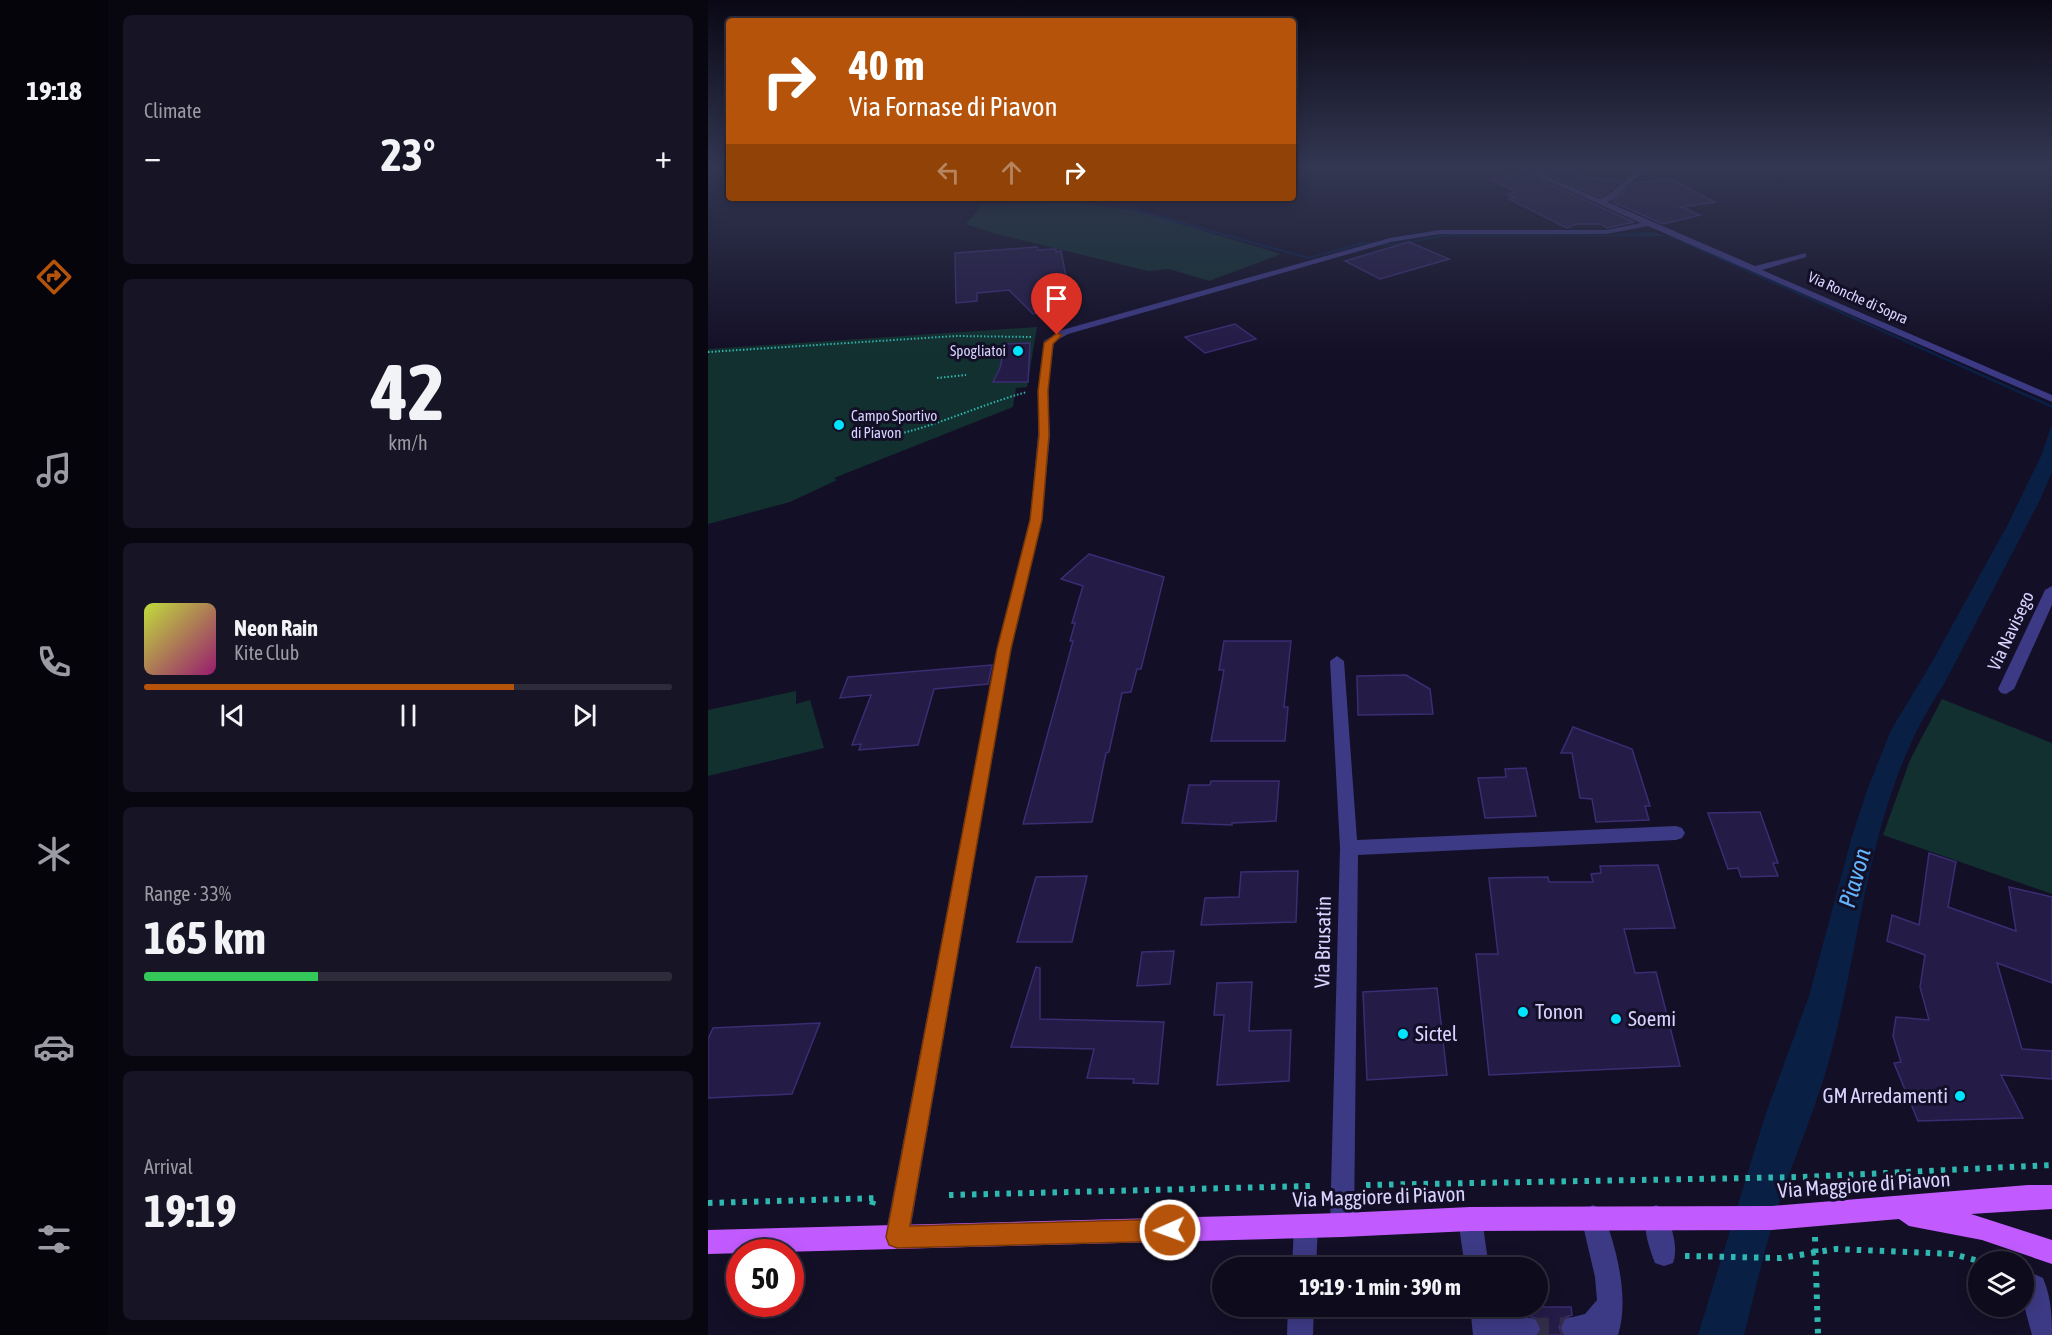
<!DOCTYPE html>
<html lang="en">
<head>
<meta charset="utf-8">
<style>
  body { margin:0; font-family:"Asap Condensed",sans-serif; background:#171425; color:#f1f3f6; height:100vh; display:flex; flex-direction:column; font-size:22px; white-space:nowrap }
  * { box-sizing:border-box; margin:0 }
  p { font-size:20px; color:#9b9ba3 }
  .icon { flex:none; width:33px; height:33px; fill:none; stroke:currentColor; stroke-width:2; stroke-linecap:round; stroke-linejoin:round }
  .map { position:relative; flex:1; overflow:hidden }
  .drawer { display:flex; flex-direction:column; gap:15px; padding:15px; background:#08060f; width:600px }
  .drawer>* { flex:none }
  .banner { position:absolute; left:18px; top:18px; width:570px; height:183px; border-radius:6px; box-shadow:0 3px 15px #0003,0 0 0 2px #2e2b3b; background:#b45309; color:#fff; overflow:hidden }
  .controls { position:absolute; left:1260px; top:1251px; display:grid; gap:12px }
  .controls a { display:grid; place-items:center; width:66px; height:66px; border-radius:50%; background:#0e0b1c; box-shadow:0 3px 15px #0003,0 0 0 2px #2e2b3b; font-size:30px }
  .speed { position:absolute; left:18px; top:1239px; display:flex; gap:12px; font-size:30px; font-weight:700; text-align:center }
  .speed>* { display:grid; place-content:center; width:78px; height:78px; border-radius:50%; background:#0e0b1c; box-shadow:0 3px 15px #0003,0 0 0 2px #2e2b3b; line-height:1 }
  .speed .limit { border:9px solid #d22; background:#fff; color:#111 }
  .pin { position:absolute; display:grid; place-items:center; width:51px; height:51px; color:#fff; margin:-62px -26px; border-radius:50% 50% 50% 0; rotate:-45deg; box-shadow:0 0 6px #0007 }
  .pin .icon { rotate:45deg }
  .me { position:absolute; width:66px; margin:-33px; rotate:268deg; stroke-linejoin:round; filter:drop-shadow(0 0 4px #0008) }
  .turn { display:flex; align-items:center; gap:21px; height:126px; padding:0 24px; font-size:27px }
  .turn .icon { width:78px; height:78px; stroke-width:2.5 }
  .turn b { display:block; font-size:42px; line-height:51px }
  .lanes { display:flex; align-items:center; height:57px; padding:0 24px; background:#0003; justify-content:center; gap:30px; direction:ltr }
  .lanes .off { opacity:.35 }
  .big { font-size:45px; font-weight:700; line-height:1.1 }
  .drawer .card { flex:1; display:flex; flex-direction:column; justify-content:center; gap:9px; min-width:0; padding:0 21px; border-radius:9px; background:#171425 }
  .drawer .dial { align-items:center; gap:0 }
  .dial b { font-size:78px; line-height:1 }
  .song { display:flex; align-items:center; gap:18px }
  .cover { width:72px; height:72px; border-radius:9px; background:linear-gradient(135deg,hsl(70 70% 55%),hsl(320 70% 35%)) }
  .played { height:6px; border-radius:3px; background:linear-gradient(90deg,#b45309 70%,#2e2b3b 70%) }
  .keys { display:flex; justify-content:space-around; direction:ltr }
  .heat { display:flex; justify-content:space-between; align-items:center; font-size:33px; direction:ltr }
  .charge { height:9px; border-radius:4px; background:linear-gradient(90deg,#34c759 33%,#2e2b3b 0) }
  .trip { position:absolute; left:504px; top:1257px; width:336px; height:60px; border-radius:30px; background:#0e0b1c; box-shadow:0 3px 15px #0003,0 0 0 2px #2e2b3b; font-weight:700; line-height:60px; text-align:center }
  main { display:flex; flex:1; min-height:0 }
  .tabs { display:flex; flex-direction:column; width:108px; justify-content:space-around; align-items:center; background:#06040b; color:#9b9ba3 }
  .tabs .icon { width:42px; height:42px }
  .tabs .selected { color:#b45309 }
  .tabs b { font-size:27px; color:#f1f3f6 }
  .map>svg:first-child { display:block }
  .green { fill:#12302f }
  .water { fill:#0a1f44 }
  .building { fill:#241b47; stroke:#3b2d73; stroke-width:1.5 }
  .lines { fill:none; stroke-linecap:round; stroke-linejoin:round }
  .minor-tunnel { stroke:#312d47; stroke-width:22; stroke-dasharray:22 11; stroke-linecap:butt }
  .path-far1 { stroke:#2fb8b0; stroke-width:2; stroke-dasharray:1.5 2; stroke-linecap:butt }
  .path { stroke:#2fb8b0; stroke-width:6; stroke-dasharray:4.5 7; stroke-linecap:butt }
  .minor { fill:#3d3a85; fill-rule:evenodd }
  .major { fill:#c25bff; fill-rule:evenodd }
  .route { fill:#b45309; stroke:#753606; stroke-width:1.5 }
  .poi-dot { fill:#00e5ff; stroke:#130f26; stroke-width:2 }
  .labels { text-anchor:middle; stroke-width:6; stroke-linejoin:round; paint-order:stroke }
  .far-street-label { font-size:15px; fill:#d9d4ff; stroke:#130f26 }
  .far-poi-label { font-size:15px; fill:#d9d4ff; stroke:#130f26; text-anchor:end }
  .street-label { font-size:18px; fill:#d9d4ff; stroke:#130f26 }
  .near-street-label { font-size:21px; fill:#d9d4ff; stroke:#130f26 }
  .near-poi-label { font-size:21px; fill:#d9d4ff; stroke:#130f26; text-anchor:start }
  .near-water-label { font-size:24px; font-style:italic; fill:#62b6ff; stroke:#130f26 }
</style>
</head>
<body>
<main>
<nav class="tabs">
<b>19:18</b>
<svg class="icon selected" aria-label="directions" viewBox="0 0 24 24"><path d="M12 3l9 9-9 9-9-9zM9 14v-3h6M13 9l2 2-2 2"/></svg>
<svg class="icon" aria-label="music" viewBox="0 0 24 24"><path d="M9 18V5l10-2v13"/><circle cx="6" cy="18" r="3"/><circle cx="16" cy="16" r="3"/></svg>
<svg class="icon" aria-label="phone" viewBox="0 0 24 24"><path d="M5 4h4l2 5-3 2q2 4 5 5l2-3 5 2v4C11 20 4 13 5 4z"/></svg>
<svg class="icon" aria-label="climate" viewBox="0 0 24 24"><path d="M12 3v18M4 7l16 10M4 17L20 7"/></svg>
<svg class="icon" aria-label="car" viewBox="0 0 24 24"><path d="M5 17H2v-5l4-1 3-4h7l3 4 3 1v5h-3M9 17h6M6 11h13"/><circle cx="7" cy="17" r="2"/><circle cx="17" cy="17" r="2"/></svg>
<svg class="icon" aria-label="filters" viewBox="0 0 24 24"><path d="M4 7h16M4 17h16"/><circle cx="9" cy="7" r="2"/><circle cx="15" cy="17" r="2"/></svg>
</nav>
<section class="drawer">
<div class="card"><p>Climate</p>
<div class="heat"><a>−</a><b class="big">23°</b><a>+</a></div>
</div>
<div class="card dial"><b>42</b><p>km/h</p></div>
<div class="card">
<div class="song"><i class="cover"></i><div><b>Neon Rain</b><p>Kite Club</p></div></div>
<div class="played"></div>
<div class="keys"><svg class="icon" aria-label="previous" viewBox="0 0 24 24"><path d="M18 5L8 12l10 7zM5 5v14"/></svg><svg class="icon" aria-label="pause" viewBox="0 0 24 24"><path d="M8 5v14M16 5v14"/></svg><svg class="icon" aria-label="next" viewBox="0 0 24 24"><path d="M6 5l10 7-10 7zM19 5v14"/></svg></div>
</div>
<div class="card"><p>Range · 33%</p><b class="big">165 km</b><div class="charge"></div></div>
<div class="card"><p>Arrival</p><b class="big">19:19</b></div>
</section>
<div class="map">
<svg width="1344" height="1335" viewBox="0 0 1344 1335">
  <rect width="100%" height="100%" fill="#130f26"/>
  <g class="green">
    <polygon points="367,203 424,210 573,254 501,281 461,269 440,271 285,233 258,224 274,205"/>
    <polygon points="329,327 319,387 308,388 305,407 126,478 129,480 82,502 0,524 0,349"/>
    <polygon points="88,691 88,704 102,700 116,748 0,776 0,710"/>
    <polygon points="1234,699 1344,743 1344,894 1175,835 1202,760"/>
  </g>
  <g class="water">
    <polygon points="150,198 371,201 429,209 601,257 654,242 683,244 740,234 901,235 942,232 970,238 1344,405 1344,408 959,236 743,236 682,246 657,244 600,259 403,205 371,202 233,201"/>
    <path d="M1344 424V472L1332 500 1235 686C1161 795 1156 929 1123 1053 1109 1108 1084 1161 1067 1216 1055 1255 1046 1296 1036 1335H990L1058 1113 1101 996 1143 840 1158 793 1183 730 1224 662 1300 524 1333 456Z"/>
  </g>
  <g class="building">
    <polygon points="844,167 878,167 874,177 913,181 892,197 829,170"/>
    <polygon points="816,173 926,222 899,228 893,224 869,224 859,228 801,199 807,198 799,194 809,192 782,179"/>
    <polygon points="962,179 1007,202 973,207 992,215 955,224 905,202 926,183"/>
    <polygon points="701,242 741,259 672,279 637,261"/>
    <polygon points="329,247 330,250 348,249 348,252 353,251 363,301 345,305 349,308 325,314 301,290 269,293 269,301 248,303 247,253"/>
    <polygon points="527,324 548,339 497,353 477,337"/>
    <polygon points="322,343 320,382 285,382 292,368 297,344"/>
    <polygon points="381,554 456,577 433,669 429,669 423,692 414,693 401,752 398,753 384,822 315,824 365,641 362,641 367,623 364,623 375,586 353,579"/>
    <polygon points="516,641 583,641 576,707 580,707 577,741 503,741 516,670 511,670"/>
    <polygon points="284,665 280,684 226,689 210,745 151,750 153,744 144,745 163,695 132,698 140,677"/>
    <polygon points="698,675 722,689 725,714 650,715 649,676"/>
    <polygon points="865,727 924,749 942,806 937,806 941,820 888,822 884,799 872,798 864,753 853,753"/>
    <polygon points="818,768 828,816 777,818 770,778 798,777 797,769"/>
    <polygon points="503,781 571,781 568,821 524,823 524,825 474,823 481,785 502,785"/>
    <polygon points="1052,812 1070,863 1065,863 1070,876 1033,877 1030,868 1020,869 1000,813"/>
    <polygon points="1221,853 1248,862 1240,907 1308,931 1301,887 1344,897 1344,983 1289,963 1314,1049 1344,1051 1344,1079 1293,1075 1315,1118 1210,1121 1186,1063 1193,1062 1185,1036 1188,1017 1221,1020 1212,987 1217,955 1179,941 1184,915 1211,925"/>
    <polygon points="950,865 967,928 916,929 927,973 948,972 972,1066 781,1075 768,954 790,954 781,878 840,877 841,882 885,882 883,874 893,873 892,866"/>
    <polygon points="590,871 588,922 493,925 497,898 531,897 533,872"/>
    <polygon points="379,876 364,942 309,942 328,877"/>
    <polygon points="466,951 462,984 429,986 434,952"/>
    <polygon points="328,967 332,968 332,1019 456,1022 450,1084 425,1083 426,1079 379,1078 386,1049 303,1047"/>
    <polygon points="544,982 541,1031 583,1030 581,1081 509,1085 516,1015 506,1015 509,983"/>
    <polygon points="729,988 739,1075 659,1080 655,992"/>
    <polygon points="112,1023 84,1094 0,1098 0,1039 5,1028"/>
    <polygon points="818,1307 863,1307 864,1315 855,1318 851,1327 854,1335 832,1335 834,1328 830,1319 818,1315"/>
  </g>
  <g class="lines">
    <polyline class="minor-tunnel" points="819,1329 866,1328"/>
    <g class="path-far1">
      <polyline points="0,352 248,336 324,337"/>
      <polyline points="229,378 258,375"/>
      <path d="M186 435C232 425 274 404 319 392"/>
    </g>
    <g class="path">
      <polyline points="658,1185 1094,1177 1344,1165"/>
      <polyline points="241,1195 602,1186"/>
      <polyline points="0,1203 172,1198"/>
      <polyline points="164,1205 166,1198"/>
      <polyline points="1107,1237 1110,1335"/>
      <polyline points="977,1256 1073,1258 1128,1249 1245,1254 1274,1262"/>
    </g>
    <g class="minor">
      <polygon points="809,167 817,167 892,199 900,195 933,167 940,167 906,199 899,202 1047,266 1098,253 1098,257 1054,270 1344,395 1344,402 940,226 898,234 732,234 683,242 360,334 346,342 340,391 342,435 334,520 303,649 201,1237 198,1246 189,1249 180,1246 177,1237 289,649 322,520 330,435 330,391 336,341 354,330 682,238 732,230 898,230 933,223"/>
      <polygon points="1344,586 1344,605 1306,689 1298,694 1293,693 1290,689 1337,590"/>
      <polygon points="629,656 636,661 649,840 968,826 974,828 977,833 974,838 968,840 650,855 646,1225 643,1234 634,1237 625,1234 622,1225 632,848 622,661"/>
      <path d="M885 1205 893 1209C908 1243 922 1299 910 1335H856L853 1328 857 1319 877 1314 889 1300 887 1277 873 1217 877 1209Z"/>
      <path d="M948 1205 956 1209C963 1224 971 1247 965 1263L956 1266 947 1263C941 1248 933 1224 940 1209Z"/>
      <polygon points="762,1207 770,1211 774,1219 781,1268 757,1268 750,1219 754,1211"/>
      <polygon points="598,1214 607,1217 610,1226 608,1268 584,1268 586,1226 589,1217"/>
      <path d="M1326 1274 1335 1278C1343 1297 1344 1315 1344 1335H1324C1320 1318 1311 1296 1317 1278Z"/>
      <polygon points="580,1306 606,1306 605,1335 579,1335"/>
      <path d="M789 1306C801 1319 814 1314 828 1320L832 1329 829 1335H765L762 1306Z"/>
    </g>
    <polygon class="major" points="1320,1185 1344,1185 1344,1209 1263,1214 1344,1240 1344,1264 1274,1240 1201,1226 1191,1219 1064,1230 762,1231 634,1237 0,1254 0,1230 634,1213 762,1207 1064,1206"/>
  </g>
  <linearGradient id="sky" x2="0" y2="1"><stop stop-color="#0a0815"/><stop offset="0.47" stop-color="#333752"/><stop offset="1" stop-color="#333752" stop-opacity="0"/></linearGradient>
  <rect width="1344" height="354" fill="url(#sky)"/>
  <polygon class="route" points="349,333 354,335 345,344 340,391 341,435 334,520 303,649 202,1226 462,1219 469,1222 473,1230 469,1237 462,1241 189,1248 181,1245 178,1237 289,649 322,520 331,435 330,391 336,343"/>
  <g class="poi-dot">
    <circle cx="310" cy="351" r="6"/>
    <circle cx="131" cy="425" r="6"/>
    <circle cx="815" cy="1012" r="6"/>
    <circle cx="908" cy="1019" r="6"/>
    <circle cx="695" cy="1034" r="6"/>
    <circle cx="1252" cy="1096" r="6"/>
  </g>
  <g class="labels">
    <g class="far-street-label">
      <text transform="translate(1150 298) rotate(24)" y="5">Via Ronche di Sopra</text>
    </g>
    <g class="far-poi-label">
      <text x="298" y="356">Spogliatoi</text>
      <text x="143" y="421" text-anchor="start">Campo Sportivo<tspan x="143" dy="17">di Piavon</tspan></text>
    </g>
    <g class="street-label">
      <text transform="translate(1303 631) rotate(-65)" y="6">Via Navisego</text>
    </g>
    <g class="near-street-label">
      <text transform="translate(615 942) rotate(-89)" y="7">Via Brusatin</text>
      <text transform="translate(1156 1185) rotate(-4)" y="7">Via Maggiore di Piavon</text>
      <text transform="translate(671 1197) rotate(-2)" y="7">Via Maggiore di Piavon</text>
    </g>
    <g class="near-poi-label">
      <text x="827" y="1019">Tonon</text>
      <text x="920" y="1026">Soemi</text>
      <text x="707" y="1041">Sictel</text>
      <text x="1240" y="1103" text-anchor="end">GM Arredamenti</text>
    </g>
    <g class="near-water-label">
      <text transform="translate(1147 878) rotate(-74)" y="8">Piavon</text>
    </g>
  </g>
</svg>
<div class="controls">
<a><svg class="icon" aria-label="layers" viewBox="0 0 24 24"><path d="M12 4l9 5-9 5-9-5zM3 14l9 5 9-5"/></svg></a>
</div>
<div class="speed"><div class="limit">50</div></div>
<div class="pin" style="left:349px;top:335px;background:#d93025"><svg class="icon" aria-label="arrive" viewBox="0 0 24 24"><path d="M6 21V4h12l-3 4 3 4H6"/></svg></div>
<svg class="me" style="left:462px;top:1230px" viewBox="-20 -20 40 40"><circle r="17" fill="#b45309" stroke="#fff" stroke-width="3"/><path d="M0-11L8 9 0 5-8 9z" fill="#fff"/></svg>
<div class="trip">19:19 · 1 min · 390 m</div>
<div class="banner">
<div class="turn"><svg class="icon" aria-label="right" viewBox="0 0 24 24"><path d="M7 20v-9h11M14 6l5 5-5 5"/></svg><div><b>40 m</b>Via Fornase di Piavon</div></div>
<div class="lanes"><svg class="icon off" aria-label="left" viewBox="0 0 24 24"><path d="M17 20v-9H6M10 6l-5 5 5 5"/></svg><svg class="icon off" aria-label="ahead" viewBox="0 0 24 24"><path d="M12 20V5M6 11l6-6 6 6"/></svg><svg class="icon" aria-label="right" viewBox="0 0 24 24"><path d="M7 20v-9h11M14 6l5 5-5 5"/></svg></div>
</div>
</div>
</main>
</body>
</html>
